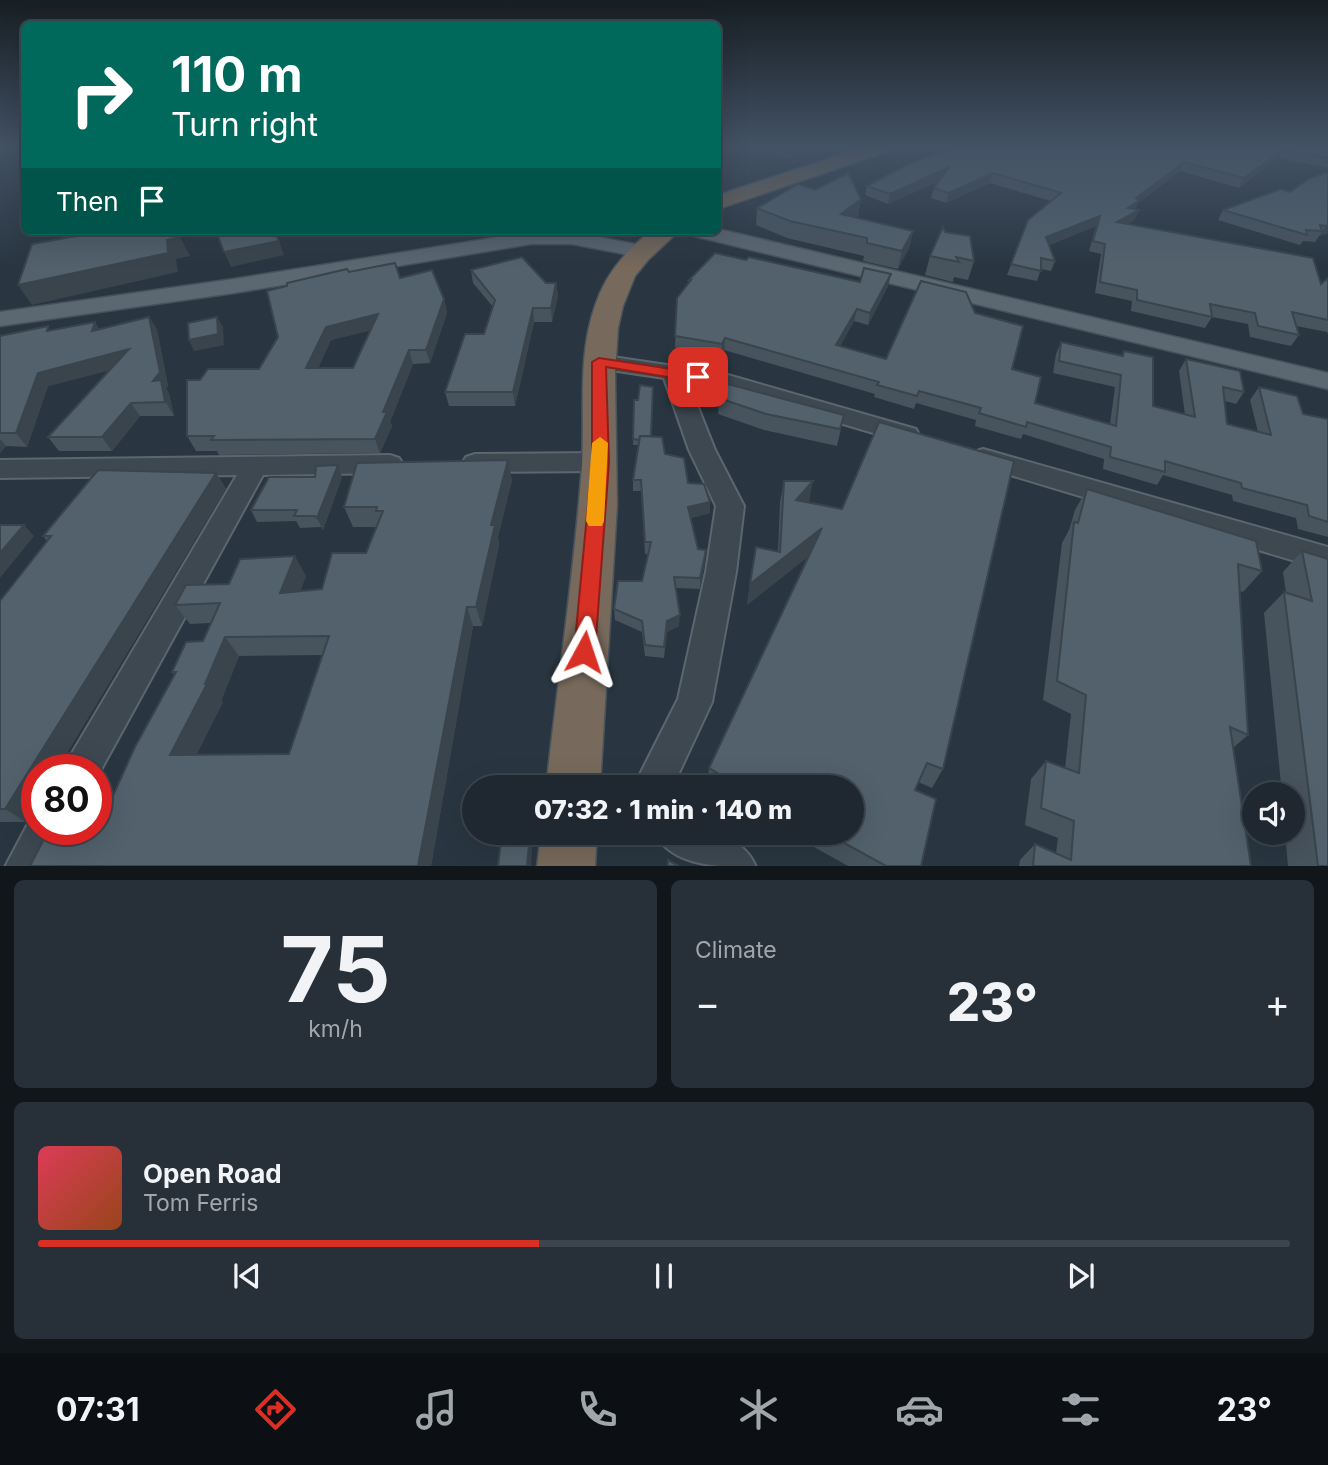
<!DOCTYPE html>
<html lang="en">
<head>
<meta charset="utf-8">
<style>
  body { margin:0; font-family:Inter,sans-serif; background:#273039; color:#f1f3f6; height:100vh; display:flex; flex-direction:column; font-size:26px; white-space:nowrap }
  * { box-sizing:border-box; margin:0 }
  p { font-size:23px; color:#a1a6ab }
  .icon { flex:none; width:38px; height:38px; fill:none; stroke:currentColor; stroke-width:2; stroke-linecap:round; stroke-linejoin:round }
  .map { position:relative; height:866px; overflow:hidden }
  .drawer { display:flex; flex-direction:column; gap:14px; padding:14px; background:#11161b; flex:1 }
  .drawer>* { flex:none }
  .guide { position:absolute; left:21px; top:21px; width:700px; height:214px; border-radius:10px; box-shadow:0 7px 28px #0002,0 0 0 2px #3c444d; background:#00695c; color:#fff; overflow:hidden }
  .tools { position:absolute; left:1242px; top:782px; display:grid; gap:14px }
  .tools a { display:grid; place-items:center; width:63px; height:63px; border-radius:50%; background:#1f2831; box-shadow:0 7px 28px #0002,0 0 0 2px #3c444d; font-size:35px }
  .speed { position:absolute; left:21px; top:754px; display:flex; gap:14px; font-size:35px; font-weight:700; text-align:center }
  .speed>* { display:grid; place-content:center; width:91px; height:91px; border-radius:50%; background:#1f2831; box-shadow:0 7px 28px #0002,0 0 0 2px #3c444d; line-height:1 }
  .speed .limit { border:10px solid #d22; background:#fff; color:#111 }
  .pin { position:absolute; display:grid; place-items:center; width:60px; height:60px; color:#fff; margin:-30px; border-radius:14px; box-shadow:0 4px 10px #0006 }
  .me { position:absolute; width:77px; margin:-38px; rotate:5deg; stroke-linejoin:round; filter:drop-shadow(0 0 5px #0008) }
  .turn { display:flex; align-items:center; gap:24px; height:147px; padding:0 35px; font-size:32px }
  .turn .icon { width:91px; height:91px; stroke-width:2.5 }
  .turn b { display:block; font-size:49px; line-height:60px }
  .then { display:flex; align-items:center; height:66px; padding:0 35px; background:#0003; gap:14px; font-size:26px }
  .big { font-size:52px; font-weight:800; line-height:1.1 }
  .drawer .card { flex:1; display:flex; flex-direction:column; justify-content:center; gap:10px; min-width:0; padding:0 24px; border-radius:10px; background:#273039 }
  .drawer .dial { align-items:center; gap:0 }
  .dial b { font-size:91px; line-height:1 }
  .song { display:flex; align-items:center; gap:21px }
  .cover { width:84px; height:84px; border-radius:10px; background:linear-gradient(135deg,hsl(350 70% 55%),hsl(20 70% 35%)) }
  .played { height:7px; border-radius:4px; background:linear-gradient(90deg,#d93025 40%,#3c444d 40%) }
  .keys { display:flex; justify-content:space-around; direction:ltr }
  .heat { display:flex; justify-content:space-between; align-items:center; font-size:38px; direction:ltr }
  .drawer .tiles { flex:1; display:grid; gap:14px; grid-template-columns:1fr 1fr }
  .card:last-child { grid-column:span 2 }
  .trip { position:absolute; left:462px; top:775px; width:402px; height:70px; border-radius:35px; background:#1f2831; box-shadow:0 7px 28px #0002,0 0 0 2px #3c444d; font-weight:800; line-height:70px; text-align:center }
  .tabs { display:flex; height:112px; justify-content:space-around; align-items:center; background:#0c1014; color:#a1a6ab }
  .tabs .icon { width:49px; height:49px }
  .tabs .selected { color:#d93025 }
  .tabs b { font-size:32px; color:#f1f3f6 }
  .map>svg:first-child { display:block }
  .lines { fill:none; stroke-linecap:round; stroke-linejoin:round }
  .minor-casing { stroke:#5b666f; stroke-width:4 }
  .major-casing { stroke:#47515b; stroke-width:3 }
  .highway-casing { stroke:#48535c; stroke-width:3 }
  .minor { fill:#3d4851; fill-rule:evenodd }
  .major { fill:#5b6771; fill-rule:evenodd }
  .highway { fill:#77695b; fill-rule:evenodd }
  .wall { fill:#47535d; fill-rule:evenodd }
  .shaded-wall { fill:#39444c }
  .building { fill:#52616c; stroke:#39444c; stroke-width:2; fill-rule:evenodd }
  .route { fill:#d93025; stroke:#8d1f18; stroke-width:2 }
  .slow { fill:#f59e0b }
</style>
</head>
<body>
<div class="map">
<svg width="1328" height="867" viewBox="0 0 1328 867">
  <rect width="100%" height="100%" fill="#293641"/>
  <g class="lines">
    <g class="minor-casing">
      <g id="minor">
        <polygon points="599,355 721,373 916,429 919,435 916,441 907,443 719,387 688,382 715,450 744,506 736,572 712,702 672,788 633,788 678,699 706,572 716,506 689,450 664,378 591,367 588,362 591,357"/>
        <polygon points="983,449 1328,547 1328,571 974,464 970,458 974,452"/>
        <polygon points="600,453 609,456 613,462 609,468 600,471 475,472 466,469 462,463 466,457 475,454"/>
        <polygon points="390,455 399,458 403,464 399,470 390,473 263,475 96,779 96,770 62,770 237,475 0,478 0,460"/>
        <polygon points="37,814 37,830 66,830 48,867 5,867 32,816"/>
        <path d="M655 833C691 833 740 827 756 867 720 867 672 867 655 833Z"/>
      </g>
    </g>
    <g class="major-casing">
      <g id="major">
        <polygon points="718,229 1328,373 1328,389 698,237 691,235 688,231"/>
        <polygon points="531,232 572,232 640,245 648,246 651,251 648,256 640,257 572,244 531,244 234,293 0,326 0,312 234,279"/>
      </g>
    </g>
    <g class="highway-casing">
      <g id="highway">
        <polygon points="867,146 895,146 892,150 718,209 718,195"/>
        <path d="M651 231H679L648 260 635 276 623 306 618 328 615 373 617 505 600 788H546C558 680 574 573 582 465 585 412 577 357 595 306 605 275 625 251 651 231Z"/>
        <polygon points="541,833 597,833 595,867 537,867"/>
      </g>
    </g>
    <use href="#minor" class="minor"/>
    <use href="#major" class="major"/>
    <use href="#highway" class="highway"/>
  </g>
  <g class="wall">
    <polygon points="752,146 822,146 790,159"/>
    <polygon points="1328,146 1328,168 1278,158 1239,188 1180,171 1138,203 1135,209 1139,210 1134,220 1128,224 1321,284 1328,278 1328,334 1327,332 1296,326 1299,335 1291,346 1250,337 1248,324 1212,317 1205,328 1131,311 1132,301 1095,293 1101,254 1089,251 1096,226 1049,245 1055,261 1051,271 1041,269 1037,281 1007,275 1028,220 1051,201 990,183 946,203 931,198 934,188 939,181 888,204 865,195 867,186 912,162"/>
    <polygon points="1328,172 1328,233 1319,236 1315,242 1303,241 1300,245 1218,220 1223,210 1290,192"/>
    <polygon points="815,190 861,199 858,216 856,218 913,231 909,248 898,269 863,261 864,256 787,238 756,225 757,208"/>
    <polygon points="945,232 974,261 968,280 954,277 953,282 925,275 930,256"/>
    <polygon points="746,260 860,282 891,274 888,286 868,325 854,321 840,346 886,359 975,313 1035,403 1110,424 1115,387 1053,373 1056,354 1061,342 1121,356 1124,351 1153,406 1185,415 1179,371 1186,359 1244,392 1236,404 1225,401 1227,424 1258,432 1250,400 1259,387 1303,414 1328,419 1328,537 1298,529 1296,518 1233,501 1232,495 1163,475 1157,485 1103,469 1104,459 1023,434 1021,439 975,426 976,420 916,403 914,409 874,397 875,394 724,350 722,356 675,348 677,298 688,283 689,280"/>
    <polygon points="471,270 546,283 556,283 558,296 552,322 534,322 515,406 449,406 445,392 484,334 493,307 473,283"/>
    <path d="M400 278 444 299 447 313 430 363 413 364 390 422 392 426 380 453 219 455 217 451H196L187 436 200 380 259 369ZM370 330 353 368H318L331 340Z"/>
    <polygon points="149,317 157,330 168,386 166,388 169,394 174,416 140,416 112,451 59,451 48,437 110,370 48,386 27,447 6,446 0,453 0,336 51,330 100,329"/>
    <polygon points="719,398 844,415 837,446 764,430 718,414"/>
    <polygon points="651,436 710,513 691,518 698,549 705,561 703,572 700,589 676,588 679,626 667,632 664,658 645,656 642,632 615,620 614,609 642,581 648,554 645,554 641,491 633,491 633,480 638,445 633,445 633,439"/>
    <polygon points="338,465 342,477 323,530 321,527 300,528 296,521 257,522 251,510"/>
    <polygon points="216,473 226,489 37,770 37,804 26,822 0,822 0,601 47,541 43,536"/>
    <path d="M512 480 498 537 499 545 482 626H473L431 866 98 829 174 675 172 672 203 641 211 623 190 624 175 605 229 584 306 576 300 591 322 589 366 553 376 527H353L344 507ZM322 655 289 754 196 755 223 702 221 701 239 656Z"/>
    <polygon points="784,481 809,503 943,769 932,788 918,782 915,790 921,866 848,866 789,833 852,833 852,788 709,788 707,786 709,768 808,556 747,605 750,584 778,551 780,502"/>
    <polygon points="1087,489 1262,571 1243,592 1240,591 1248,735 1233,748 1251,866 1019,866 1020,860 1035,844 1056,853 1058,838 1025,825 1031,779 1046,761 1065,768 1071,714 1043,700 1062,543 1069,530 1075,510"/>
    <polygon points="1302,551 1328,559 1328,866 1288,866 1285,833 1293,833 1293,794 1282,794 1264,613 1284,592 1286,593 1283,572"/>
  </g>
  <g class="shaded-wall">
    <polygon points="805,146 822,146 790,159 790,151"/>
    <polygon points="1284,149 1278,158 1239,188 1244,178"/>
    <polygon points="1184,162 1180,171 1138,203 1135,210 1128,208 1136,198"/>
    <polygon points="948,168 946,178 888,204 890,194"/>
    <polygon points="993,173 990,183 946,203 949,193"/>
    <polygon points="861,199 858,216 838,231 841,214"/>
    <polygon points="1139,210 1134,220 1113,232 1117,222"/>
    <polygon points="1100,216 1096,226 1042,247 1046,237"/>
    <polygon points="1328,225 1328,233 1319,236 1326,226"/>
    <polygon points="913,231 909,248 898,269 902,251"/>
    <polygon points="180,237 190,256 176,259 178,272 32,305 18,285"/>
    <polygon points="279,241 284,255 231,267 224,252"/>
    <polygon points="891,274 888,286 868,325 870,313"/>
    <polygon points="556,283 558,296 552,322 551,308"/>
    <polygon points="444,299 447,313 430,363 426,350"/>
    <polygon points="533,308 534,322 515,406 513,392"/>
    <polygon points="857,309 854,321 834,357 836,345"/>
    <polygon points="378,314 382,328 331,340 312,382 306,368 326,327"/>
    <polygon points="149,317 157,330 168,386 166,388 169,394 174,416 153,381"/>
    <polygon points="217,317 223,327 224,345 194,351 189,340"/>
    <polygon points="95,322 103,335 92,331"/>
    <polygon points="725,338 724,350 722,356 722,344"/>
    <polygon points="129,349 137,363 48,386 27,447 16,433 38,373"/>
    <polygon points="409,350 413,364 390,422 392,426 380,453 375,439 383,412"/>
    <polygon points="131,403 140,416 112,451 102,437"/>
    <polygon points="0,439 6,446 0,453"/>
    <polygon points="508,460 512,480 498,537 499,545 482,626 476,607 491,525"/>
    <polygon points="338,465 342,477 323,530 317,518"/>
    <polygon points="216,473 226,489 57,770 37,770 37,804 26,822 5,809"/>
    <polygon points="813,481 809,502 796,500"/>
    <polygon points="710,502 710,513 688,519 688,507"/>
    <polygon points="24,525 34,536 0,578 0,553"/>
    <polygon points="822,528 817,550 747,605 750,584"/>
    <polygon points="706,550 703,572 700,589 700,578"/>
    <polygon points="295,556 306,576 292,613 280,593"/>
    <polygon points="467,607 473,626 431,866 418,866"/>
    <polygon points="680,615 679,626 667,632 664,658 667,621"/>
    <polygon points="225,637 239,656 221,701 223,702 188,772 170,755 205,684"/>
    <polygon points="530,833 533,833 531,866 527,866"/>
  </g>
  <g class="building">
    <polygon points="773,146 805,146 790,151"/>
    <polygon points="957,146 1328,146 1328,158 1284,149 1244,178 1184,162 1136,198 1140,200 1128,208 1139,210 1117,222 1313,258 1321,284 1328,278 1328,320 1292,312 1299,335 1258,326 1255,313 1210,304 1212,317 1137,300 1137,290 1100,282 1105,244 1093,241 1100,216 1046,237 1055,261 1041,258 1041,271 1011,264 1028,220 1061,193 993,173 949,193 934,188 948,168 890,194 867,186 912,162"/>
    <polygon points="1328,172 1328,225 1326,226 1320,225 1322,231 1306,230 1307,235 1223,210 1281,189 1290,192 1309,179"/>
    <polygon points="848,173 861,199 841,214 913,231 902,251 867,243 867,238 790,221 757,208 798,184 815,190"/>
    <polygon points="943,227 945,232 970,236 974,261 956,257 959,262 930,256"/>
    <polygon points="105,231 176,231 180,237 167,240 168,253 18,285 32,244"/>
    <polygon points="216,231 274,231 279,241 224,252"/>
    <polygon points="715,253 746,260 749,257 860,282 864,268 891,274 870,313 857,309 836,345 886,359 921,281 966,292 975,313 1023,326 1012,369 1041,377 1035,403 1116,426 1121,375 1059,361 1061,342 1123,356 1124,351 1153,357 1153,406 1195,417 1186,359 1240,371 1244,392 1223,387 1227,424 1271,435 1259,387 1297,396 1303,414 1328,419 1328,522 1309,516 1307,505 1242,488 1241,483 1165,461 1165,472 1110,457 1111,447 1027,422 1026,427 979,413 981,408 919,391 917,396 877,385 879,382 725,338 722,344 675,336 677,298 691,280 689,280"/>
    <polygon points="522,257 546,283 556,283 551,308 533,308 513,392 445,392 465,334 484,334 495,300 471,270"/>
    <path d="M395 263 400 278 432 270 444 299 426 350H409L383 412H387L375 439 211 440 214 436H187V380H200L208 369H259L278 337 267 291 287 286V283L347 269 349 272ZM378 314 353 368H306L326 327Z"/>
    <polygon points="149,317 160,372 153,381 161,380 165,402 131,403 102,437 48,437 129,349 38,373 16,433 0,433 0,336 48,326 47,331 95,322 92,331"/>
    <polygon points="217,317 218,334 189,340 188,323"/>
    <polygon points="724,383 844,415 840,429 766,414 719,398"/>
    <polygon points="640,385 653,387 651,436 640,436 639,440 633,439 634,400 638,400"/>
    <polygon points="879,422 1014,461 943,769 927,763 915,790 936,799 921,866 886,866 826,833 852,833 852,788 744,788 709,768 822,528 750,584 756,547 780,552 784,481 813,481 796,500 842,509"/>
    <polygon points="640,436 662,437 665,454 684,458 688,483 704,484 710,502 688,507 698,549 706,550 704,560 700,578 674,577 680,615 667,621 664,647 645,645 642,621 614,609 618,581 642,581 651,542 645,542 641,480 633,480"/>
    <path d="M508 460 491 525H495L476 607H467L418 866H30L47 833 98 829 135 747 176 672H172L186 642 203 641 220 603 175 605 186 585 229 584 240 559 295 556 280 593 322 589 332 553H366L383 511H376L377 507H344L357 463ZM329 636 289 754 170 755 207 684H205L225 637Z"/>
    <polygon points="338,465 317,518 315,516 294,516 297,510 251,510 269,477 315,477 316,466"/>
    <polygon points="98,470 216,473 5,809 0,809 0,601 51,536 43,536"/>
    <polygon points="1087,489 1256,541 1262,571 1238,564 1248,735 1230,727 1251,866 1033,866 1035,844 1071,860 1074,821 1041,808 1046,761 1079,773 1086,695 1057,681 1074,522 1078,523"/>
    <polygon points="0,525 24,525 0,553"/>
    <polygon points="1302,551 1328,559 1328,866 1318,866 1284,592 1312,601"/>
    <polygon points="502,833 530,833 527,866 498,866"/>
    <polygon points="668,860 679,866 668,866"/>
  </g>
  <linearGradient id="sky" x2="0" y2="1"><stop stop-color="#171e24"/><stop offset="0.55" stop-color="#435265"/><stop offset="1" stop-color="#435265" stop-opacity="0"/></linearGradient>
  <rect width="1328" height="267" fill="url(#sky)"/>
  <polygon class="route" points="599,358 698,373 705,377 698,382 606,367 609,462 595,652 592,658 584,661 577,658 574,652 592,462 592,362"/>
  <polygon class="slow" points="600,437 608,443 604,521 602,526 589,526 586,521 592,443"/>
</svg>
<div class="tools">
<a><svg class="icon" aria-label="sound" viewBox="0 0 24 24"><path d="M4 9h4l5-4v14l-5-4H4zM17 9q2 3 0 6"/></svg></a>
</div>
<div class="speed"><div class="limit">80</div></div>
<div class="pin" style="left:698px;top:377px;background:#d93025"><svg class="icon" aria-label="arrive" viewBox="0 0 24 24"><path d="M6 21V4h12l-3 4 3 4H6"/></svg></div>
<svg class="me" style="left:584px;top:652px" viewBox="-20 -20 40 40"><path d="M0-17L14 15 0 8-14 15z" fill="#d93025" stroke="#fff" stroke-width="4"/></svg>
<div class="trip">07:32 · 1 min · 140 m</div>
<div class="guide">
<div class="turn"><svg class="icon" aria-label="right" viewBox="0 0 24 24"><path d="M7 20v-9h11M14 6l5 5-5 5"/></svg><div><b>110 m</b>Turn right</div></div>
<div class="then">Then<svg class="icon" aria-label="arrive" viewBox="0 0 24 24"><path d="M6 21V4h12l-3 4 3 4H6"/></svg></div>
</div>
</div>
<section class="drawer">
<div class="tiles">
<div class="card dial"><b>75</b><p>km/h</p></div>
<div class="card"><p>Climate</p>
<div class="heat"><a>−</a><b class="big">23°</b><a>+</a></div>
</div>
<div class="card">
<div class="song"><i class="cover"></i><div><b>Open Road</b><p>Tom Ferris</p></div></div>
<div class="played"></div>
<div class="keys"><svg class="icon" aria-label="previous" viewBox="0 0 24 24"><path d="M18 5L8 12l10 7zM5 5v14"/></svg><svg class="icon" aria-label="pause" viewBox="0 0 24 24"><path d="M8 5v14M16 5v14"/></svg><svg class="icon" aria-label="next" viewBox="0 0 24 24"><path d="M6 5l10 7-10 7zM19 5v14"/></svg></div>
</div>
</div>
</section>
<nav class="tabs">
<b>07:31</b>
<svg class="icon selected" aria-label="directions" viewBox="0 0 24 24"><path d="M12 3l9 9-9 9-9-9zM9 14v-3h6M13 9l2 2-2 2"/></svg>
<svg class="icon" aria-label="music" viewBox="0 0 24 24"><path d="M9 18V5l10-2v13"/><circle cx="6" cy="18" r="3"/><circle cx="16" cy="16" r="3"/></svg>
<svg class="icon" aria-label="phone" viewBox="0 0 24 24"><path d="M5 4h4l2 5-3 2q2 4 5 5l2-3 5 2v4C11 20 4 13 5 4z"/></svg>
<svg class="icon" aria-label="climate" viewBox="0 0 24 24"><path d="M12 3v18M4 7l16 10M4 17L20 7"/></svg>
<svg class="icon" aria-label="car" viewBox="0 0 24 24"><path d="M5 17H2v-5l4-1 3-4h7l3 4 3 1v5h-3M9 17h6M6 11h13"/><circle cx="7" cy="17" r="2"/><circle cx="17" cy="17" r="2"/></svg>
<svg class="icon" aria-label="filters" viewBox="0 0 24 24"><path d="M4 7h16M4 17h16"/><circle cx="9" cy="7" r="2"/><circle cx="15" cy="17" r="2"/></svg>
<b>23°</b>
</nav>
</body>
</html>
